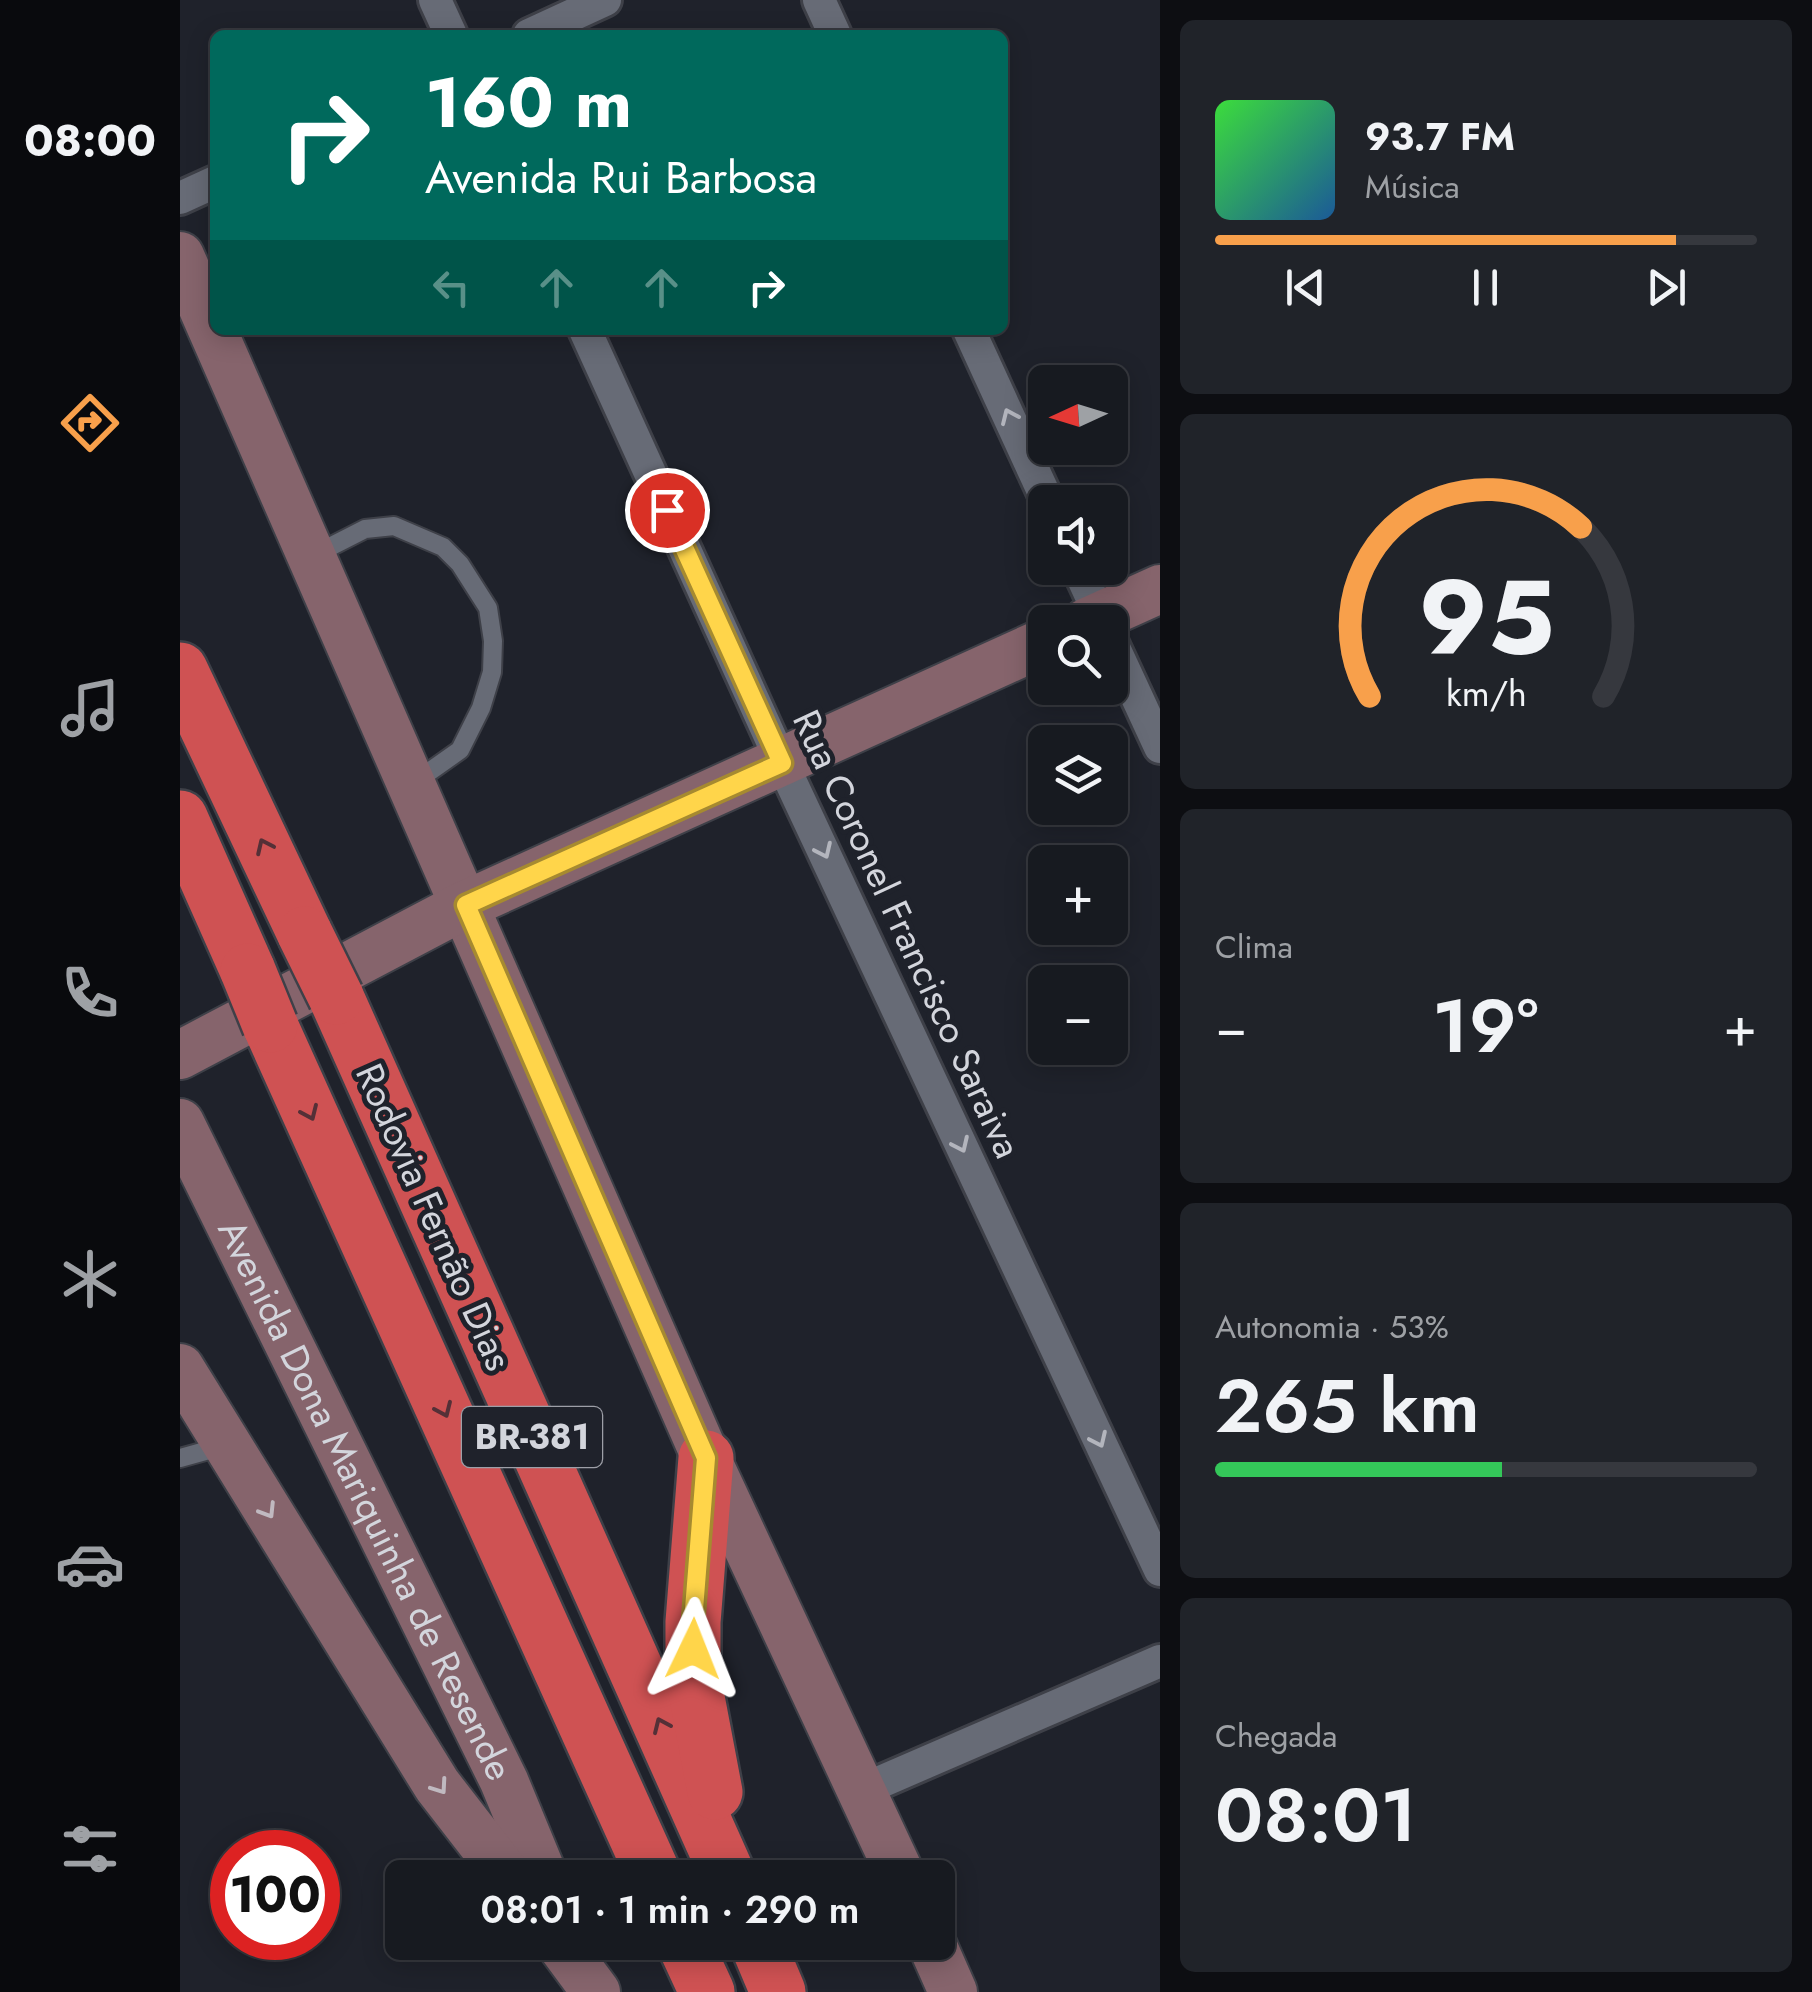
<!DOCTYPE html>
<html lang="pt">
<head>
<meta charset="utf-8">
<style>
  body { margin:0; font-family:Jost,sans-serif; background:#202329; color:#f1f3f6; height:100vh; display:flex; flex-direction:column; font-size:38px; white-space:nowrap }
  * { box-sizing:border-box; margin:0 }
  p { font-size:32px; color:#9ea1a5 }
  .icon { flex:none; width:55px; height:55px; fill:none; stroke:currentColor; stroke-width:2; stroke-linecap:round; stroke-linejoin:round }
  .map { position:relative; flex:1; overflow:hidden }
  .details { display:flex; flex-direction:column; gap:20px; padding:20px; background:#0d0e12; width:652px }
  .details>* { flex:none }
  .guide { position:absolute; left:30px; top:30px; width:798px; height:305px; border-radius:15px; box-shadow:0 5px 25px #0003,0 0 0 2px #36383e; background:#00695c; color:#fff; overflow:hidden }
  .needle { width:65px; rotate:266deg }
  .buttons { position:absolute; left:848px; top:365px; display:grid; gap:20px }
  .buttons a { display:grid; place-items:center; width:100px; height:100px; border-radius:15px; background:#171a20; box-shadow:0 5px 25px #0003,0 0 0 2px #36383e; font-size:50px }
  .speed { position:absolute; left:30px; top:1830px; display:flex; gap:20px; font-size:50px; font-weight:700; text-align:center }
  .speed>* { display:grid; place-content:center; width:130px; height:130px; border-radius:50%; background:#171a20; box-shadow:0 5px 25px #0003,0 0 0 2px #36383e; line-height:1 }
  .speed .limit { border:15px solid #d22; background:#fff; color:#111 }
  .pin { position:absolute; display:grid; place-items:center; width:85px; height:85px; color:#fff; margin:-42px; border:5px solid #fff; border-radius:50%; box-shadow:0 2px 10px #0007 }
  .me { position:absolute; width:110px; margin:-55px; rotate:2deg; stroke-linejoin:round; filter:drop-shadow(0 0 8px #0008) }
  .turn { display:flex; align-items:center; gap:35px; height:210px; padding:0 50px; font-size:45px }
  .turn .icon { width:130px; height:130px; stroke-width:2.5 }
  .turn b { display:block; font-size:70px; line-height:85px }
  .lanes { display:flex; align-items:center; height:95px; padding:0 50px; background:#0003; justify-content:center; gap:50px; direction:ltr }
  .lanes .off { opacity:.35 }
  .big { font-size:75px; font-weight:600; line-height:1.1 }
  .details .widget { flex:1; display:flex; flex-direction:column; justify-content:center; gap:15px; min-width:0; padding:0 35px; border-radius:15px; background:#202329 }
  .details .dial { align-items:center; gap:0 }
  .dial svg { height:260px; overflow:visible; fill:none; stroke:#36383e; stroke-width:7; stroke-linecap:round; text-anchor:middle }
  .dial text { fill:#f1f3f6; stroke:none }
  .song { display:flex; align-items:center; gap:30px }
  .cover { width:120px; height:120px; border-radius:15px; background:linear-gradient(135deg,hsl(120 70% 55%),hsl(210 70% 35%)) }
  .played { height:10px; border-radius:5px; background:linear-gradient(90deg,#f8a04b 85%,#36383e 85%) }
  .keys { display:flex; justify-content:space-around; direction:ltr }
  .heat { display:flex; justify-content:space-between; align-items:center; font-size:55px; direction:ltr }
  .charge { height:15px; border-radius:8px; background:linear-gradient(90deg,#34c759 53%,#36383e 0) }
  .trip { position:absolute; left:205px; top:1860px; width:570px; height:100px; border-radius:15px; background:#171a20; box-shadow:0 5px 25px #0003,0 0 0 2px #36383e; font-weight:600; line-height:100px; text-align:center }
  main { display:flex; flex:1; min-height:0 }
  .tab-bar { display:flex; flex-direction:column; width:180px; justify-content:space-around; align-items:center; background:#090a0d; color:#9ea1a5 }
  .tab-bar .icon { width:70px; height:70px }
  .tab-bar .selected { color:#f8a04b }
  .tab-bar b { font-size:45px; color:#f1f3f6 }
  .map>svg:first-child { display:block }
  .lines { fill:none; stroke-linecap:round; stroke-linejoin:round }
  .lane-casing { stroke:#3e4048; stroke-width:22 }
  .street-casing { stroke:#3e4048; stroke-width:38 }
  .secondary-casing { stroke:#3e4048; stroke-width:52 }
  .highway-casing { stroke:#3e4048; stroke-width:60 }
  .lane { stroke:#676b76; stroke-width:18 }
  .street { stroke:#676b76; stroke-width:32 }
  .secondary { stroke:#86646c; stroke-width:48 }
  .highway { stroke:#cf5253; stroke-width:55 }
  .highway-bridge-casing { stroke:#3e4048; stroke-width:60; stroke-linecap:butt }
  .highway-bridge { stroke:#cf5253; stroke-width:55 }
  .oneway { stroke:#b3b5bd }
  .oneway2 { stroke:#543037 }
  .oneway3 { stroke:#c0b9c0 }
  .route-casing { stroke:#a68a30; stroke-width:25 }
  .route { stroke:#ffd54a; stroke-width:18 }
  .labels { text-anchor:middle; stroke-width:10; stroke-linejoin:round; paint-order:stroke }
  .shield { fill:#1f222b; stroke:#9d9fa7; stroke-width:2.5 }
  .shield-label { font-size:35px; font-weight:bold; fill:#d3d5dc }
  .street-label { font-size:38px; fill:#d3d5dc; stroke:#1f222b }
</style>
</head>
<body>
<main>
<nav class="tab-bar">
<b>08:00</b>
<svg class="icon selected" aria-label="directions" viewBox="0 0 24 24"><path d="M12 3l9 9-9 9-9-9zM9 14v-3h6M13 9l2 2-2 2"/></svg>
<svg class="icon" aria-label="music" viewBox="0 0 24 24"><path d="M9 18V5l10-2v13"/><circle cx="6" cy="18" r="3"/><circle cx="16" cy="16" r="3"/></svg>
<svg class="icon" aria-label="phone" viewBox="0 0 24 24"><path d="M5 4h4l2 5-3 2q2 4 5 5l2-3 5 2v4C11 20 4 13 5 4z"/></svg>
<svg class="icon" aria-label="climate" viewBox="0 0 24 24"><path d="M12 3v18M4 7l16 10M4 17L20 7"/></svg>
<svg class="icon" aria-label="car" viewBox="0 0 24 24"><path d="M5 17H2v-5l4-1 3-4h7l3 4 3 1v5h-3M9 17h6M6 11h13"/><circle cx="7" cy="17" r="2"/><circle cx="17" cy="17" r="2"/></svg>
<svg class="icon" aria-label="filters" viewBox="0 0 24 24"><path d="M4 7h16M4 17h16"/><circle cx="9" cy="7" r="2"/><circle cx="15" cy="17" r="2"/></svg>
</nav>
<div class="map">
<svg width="980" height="1992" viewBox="0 0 980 1992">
  <rect width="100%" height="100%" fill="#1f222b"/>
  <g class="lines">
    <g class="lane-casing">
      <g id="lane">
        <polyline points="134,555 185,529 214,526 263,547 280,564 308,608 313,641 312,672 301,708 280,750 232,784"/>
        <polyline points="0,1458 47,1445"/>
      </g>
    </g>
    <g class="street-casing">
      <g id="street">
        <polyline points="255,0 271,35"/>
        <polyline points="639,0 655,35"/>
        <polyline points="349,35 425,0"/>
        <polyline points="0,198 35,182"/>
        <polyline points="405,330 602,763 980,1570"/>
        <polyline points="789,330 868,502"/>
        <polyline points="898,568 923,622"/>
        <polyline points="930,639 980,747"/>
        <polyline points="682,1790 980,1661"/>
      </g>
    </g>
    <g class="secondary-casing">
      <g id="secondary">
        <polyline points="0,256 526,1458 722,1878"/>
        <polyline points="907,622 980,589"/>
        <polyline points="0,1055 285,905 865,642"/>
        <path id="s1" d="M0 1123 324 1781 364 1878"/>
        <polyline points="0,1368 257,1785 329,1878"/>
        <polyline points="379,1942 416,1992"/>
        <polyline points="751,1942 773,1992"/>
      </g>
    </g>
    <g class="highway-casing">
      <g id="highway">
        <polyline points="0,670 125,934"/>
        <polyline points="0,818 68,971"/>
        <polyline points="156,997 549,1878"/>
        <polyline points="90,1025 475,1878"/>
        <polyline points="526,1458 513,1622 513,1676 535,1792"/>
        <polyline points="504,1942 527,1992"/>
        <polyline points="577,1942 598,1992"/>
      </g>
    </g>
    <use href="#lane" class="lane"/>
    <use href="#street" class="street"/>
    <use href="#secondary" class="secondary"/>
    <use href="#highway" class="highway"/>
    <g class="highway-bridge-casing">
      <g id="highway-bridge">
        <polyline points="125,934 156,997"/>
        <polyline points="68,971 90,1025"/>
      </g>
    </g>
    <use href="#highway-bridge" class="highway-bridge"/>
  </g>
  <defs><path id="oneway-chevron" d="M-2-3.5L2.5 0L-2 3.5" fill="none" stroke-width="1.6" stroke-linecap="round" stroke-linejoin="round" transform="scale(2.5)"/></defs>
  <g class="oneway">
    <use href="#oneway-chevron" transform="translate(829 416) rotate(-114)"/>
    <use href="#oneway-chevron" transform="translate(644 851) rotate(65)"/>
    <use href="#oneway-chevron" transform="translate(781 1145) rotate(65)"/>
    <use href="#oneway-chevron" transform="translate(919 1440) rotate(65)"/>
  </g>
  <g class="oneway2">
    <use href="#oneway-chevron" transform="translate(84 846) rotate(-115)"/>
    <use href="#oneway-chevron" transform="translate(130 1113) rotate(66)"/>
    <use href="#oneway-chevron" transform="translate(264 1410) rotate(66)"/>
    <use href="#oneway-chevron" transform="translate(481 1725) rotate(-114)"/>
  </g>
  <g class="oneway3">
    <use href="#oneway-chevron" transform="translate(88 1511) rotate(58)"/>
    <use href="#oneway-chevron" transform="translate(260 1787) rotate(55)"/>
  </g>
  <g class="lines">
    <g class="route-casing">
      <polyline id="route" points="487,510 602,763 286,905 526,1458 513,1622 513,1649"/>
    </g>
    <use href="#route" class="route"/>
  </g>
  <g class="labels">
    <rect class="shield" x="282" y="1407" width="140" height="60" rx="8"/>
    <g class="shield-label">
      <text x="352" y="1449">BR-381</text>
    </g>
    <g class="street-label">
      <text transform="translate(727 934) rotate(65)" y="13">Rua Coronel Francisco Saraiva</text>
      <text transform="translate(254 1217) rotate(66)" y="13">Rodovia Fernão Dias</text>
      <text dy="13" stroke="none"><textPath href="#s1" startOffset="420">Avenida Dona Mariquinha de Resende</textPath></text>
    </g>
  </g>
</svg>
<div class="buttons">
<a><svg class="needle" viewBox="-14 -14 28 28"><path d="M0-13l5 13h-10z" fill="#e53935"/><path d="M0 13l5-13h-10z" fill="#9ea1a5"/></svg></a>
<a><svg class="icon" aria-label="sound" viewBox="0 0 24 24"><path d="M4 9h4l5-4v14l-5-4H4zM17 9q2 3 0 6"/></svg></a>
<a><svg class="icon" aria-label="search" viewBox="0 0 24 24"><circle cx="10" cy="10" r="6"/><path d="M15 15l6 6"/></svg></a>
<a><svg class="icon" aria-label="layers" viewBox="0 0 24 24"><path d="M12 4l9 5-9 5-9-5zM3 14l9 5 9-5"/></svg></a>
<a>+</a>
<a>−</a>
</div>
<div class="speed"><div class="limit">100</div></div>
<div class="pin" style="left:487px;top:510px;background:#d93025"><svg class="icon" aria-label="arrive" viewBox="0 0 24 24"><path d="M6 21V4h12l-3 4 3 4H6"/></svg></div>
<svg class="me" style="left:513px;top:1649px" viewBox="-20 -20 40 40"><path d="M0-17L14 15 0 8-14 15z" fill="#ffd54a" stroke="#fff" stroke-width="4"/></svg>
<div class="trip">08:01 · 1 min · 290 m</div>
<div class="guide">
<div class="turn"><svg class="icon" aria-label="right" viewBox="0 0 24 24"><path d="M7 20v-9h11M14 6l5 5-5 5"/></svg><div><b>160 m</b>Avenida Rui Barbosa</div></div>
<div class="lanes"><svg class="icon off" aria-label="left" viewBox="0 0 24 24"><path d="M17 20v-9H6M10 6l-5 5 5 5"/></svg><svg class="icon off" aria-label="ahead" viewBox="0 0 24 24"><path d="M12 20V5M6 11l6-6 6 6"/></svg><svg class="icon off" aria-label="ahead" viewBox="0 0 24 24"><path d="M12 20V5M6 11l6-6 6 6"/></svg><svg class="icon" aria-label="right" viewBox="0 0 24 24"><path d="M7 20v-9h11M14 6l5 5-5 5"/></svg></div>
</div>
</div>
<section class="details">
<div class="widget">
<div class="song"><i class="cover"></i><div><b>93.7 FM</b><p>Música</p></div></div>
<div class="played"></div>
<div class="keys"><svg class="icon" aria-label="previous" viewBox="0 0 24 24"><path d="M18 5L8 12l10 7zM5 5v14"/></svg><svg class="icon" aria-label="pause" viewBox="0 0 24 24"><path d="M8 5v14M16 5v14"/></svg><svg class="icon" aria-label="next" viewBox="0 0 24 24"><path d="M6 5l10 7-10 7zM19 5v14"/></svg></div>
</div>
<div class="widget dial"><svg viewBox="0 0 100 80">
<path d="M14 69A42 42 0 1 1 86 69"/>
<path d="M14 69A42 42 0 0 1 79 17" stroke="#f8a04b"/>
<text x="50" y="56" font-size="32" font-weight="700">95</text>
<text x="50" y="72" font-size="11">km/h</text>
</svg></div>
<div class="widget"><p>Clima</p>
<div class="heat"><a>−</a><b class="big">19°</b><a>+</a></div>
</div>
<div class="widget"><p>Autonomia · 53%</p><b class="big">265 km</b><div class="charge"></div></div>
<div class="widget"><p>Chegada</p><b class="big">08:01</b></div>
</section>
</main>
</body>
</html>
